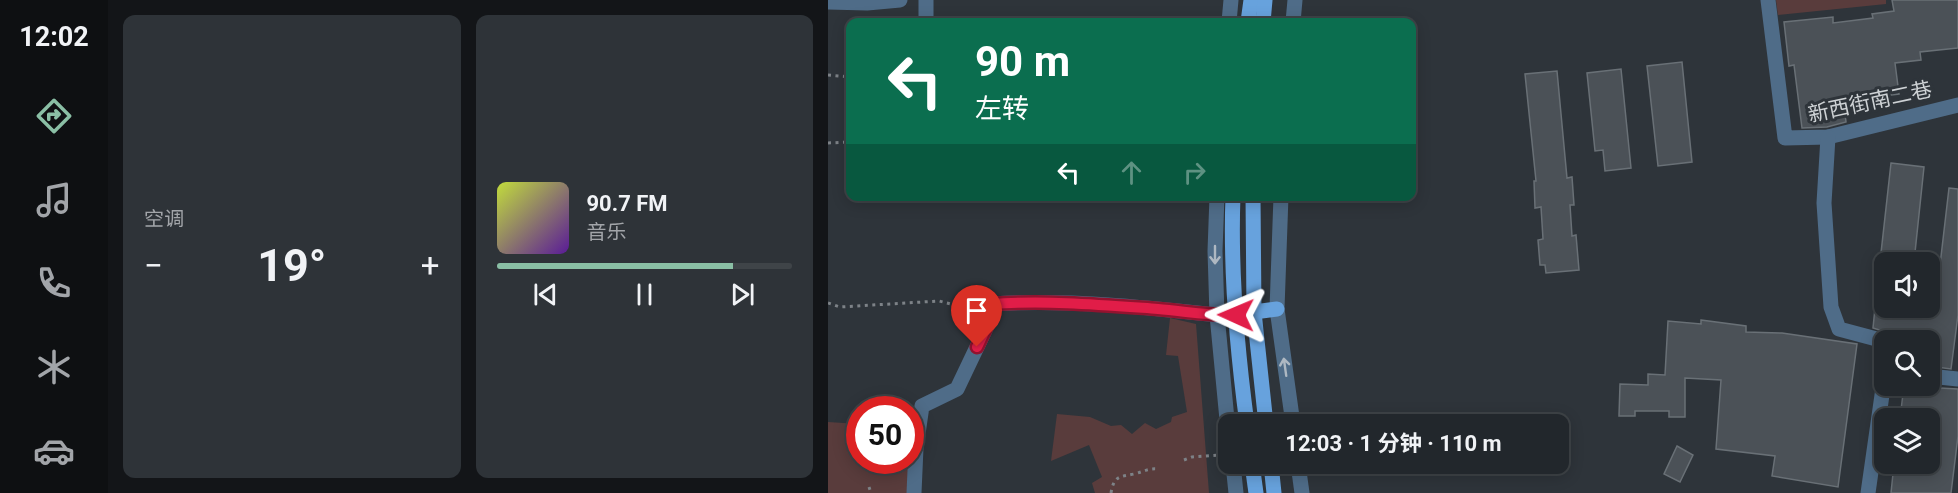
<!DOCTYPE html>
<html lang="zh">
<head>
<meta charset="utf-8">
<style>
  body { margin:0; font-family:Roboto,"Noto Sans SC",sans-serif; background:#2e3338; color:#f1f3f6; height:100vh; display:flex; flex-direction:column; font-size:22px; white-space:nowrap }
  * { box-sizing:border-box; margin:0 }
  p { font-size:20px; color:#a2a5a9 }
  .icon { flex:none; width:33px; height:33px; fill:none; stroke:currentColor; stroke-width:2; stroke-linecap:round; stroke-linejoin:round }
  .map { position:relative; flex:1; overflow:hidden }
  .side { display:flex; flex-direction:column; gap:15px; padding:15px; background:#131518; width:720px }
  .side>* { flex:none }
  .top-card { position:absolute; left:18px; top:18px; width:570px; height:183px; border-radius:12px; box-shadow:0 3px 15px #0003,0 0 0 2px #3f4448; background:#0b6e4f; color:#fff; overflow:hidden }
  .controls { position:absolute; left:1046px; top:252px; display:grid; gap:12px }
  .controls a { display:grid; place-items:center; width:66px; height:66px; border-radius:12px; background:#22272c; box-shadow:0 3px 15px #0003,0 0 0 2px #3f4448; font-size:30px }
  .speed { position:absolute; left:18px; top:396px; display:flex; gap:12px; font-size:30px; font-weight:700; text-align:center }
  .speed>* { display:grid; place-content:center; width:78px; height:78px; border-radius:50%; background:#22272c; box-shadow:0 3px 15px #0003,0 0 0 2px #3f4448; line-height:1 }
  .speed .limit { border:9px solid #d22; background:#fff; color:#111 }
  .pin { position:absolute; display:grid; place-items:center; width:51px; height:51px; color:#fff; margin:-62px -26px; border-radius:50% 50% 50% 0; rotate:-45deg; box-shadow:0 0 6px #0007 }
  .pin .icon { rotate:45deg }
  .me { position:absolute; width:66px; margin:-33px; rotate:271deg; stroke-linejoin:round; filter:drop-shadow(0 0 4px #0008) }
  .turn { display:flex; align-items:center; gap:21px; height:126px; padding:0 30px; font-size:27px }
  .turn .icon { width:78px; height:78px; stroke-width:2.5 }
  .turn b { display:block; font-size:42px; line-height:51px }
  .lanes { display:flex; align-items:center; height:57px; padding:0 30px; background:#0003; justify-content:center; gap:30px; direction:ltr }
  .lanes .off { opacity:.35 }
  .big { font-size:45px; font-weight:700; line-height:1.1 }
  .side .tile { flex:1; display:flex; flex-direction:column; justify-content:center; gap:9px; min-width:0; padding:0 21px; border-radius:12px; background:#2e3338 }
  .song { display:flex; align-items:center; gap:18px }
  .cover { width:72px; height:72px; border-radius:9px; background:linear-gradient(135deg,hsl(70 70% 55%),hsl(270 70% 35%)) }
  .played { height:6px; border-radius:3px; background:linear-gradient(90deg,#8abfa5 80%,#3f4448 80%) }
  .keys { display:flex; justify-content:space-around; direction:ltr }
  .heat { display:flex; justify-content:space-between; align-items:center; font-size:33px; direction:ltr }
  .side .tiles { flex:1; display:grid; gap:15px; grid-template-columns:repeat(2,1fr) }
  .trip { position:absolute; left:390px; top:414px; width:351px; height:60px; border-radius:12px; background:#22272c; box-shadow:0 3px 15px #0003,0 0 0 2px #3f4448; font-weight:700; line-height:60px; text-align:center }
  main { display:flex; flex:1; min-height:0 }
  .tabs { display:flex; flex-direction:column; width:108px; justify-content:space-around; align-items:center; background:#0e1012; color:#a2a5a9 }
  .tabs .icon { width:42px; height:42px }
  .tabs .selected { color:#8abfa5 }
  .tabs b { font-size:27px; color:#f1f3f6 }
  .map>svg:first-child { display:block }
  .green { fill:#593c3c }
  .building { fill:#4b5157; stroke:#697076; stroke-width:1.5 }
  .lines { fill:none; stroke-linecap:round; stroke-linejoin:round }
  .path { stroke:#7d8287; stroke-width:3; stroke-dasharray:3 4.5; stroke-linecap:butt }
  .minor { stroke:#4f6c88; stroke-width:15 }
  .major { stroke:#67a2dd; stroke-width:15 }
  .oneway { stroke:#aeb8c2 }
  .route-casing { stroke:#92132f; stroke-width:15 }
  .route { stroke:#e11d48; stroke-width:10 }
  .labels { text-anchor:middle; stroke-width:6; stroke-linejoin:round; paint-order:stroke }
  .street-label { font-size:21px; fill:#ced2d5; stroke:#2e343a }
</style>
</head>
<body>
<main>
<nav class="tabs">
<b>12:02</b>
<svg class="icon selected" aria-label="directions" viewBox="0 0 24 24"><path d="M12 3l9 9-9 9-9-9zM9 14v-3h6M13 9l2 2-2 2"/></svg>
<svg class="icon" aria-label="music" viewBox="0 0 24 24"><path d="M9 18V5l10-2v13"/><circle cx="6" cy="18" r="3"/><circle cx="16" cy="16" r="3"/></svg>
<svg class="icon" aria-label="phone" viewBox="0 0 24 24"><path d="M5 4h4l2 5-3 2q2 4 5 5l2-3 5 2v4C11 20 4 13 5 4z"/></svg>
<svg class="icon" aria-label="climate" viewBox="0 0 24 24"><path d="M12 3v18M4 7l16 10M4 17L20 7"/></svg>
<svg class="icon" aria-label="car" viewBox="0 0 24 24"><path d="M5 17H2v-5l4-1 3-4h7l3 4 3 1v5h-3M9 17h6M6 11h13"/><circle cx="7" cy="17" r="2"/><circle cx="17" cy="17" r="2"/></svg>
</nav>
<section class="side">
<div class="tiles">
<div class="tile"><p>空调</p>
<div class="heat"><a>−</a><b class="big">19°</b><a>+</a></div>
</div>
<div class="tile">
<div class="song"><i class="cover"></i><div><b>90.7 FM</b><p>音乐</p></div></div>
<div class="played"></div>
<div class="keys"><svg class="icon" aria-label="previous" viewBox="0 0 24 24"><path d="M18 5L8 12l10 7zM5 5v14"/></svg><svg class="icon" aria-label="pause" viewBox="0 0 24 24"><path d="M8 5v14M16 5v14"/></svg><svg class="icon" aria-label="next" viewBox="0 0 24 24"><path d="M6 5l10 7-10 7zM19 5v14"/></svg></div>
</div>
</div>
</section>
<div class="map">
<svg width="1130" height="493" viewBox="0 0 1130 493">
  <rect width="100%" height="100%" fill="#2e343a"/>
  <g class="green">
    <polygon points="948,0 1058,0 1058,4 950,15"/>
    <polygon points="342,318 368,324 381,493 267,493 264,483 274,477 261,445 223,461 229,414 262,417 283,426 293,425 304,434 317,423 328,429 343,422 344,417 359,412 350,356 338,355"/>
    <polygon points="0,422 31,424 32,460 82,461 81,493 0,493"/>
  </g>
  <g class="building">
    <polygon points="1064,0 1130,0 1130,48 1092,52 1093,60 1067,63 1071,94 1045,97 1045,101 1016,104 1018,122 999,127 974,128 966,65 961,66 956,22 1005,17 1005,23 1045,18 1044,14 1066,11"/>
    <polygon points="854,62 864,162 830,166 819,66"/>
    <polygon points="793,69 803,168 777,171 775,150 767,151 759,73"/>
    <polygon points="729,71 739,178 744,177 746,205 742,205 744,236 748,235 751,270 718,273 717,265 712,265 710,240 715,239 713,207 707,208 706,181 708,181 697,74"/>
    <polygon points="1063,163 1096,167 1086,262 1052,262"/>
    <polygon points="1121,188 1130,189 1130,315 1123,369 1101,366 1101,340 1090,340 1091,337 1061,333 1045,328 1047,308 1107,308"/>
    <polygon points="873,320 918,326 918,332 954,333 1029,344 1010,487 944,476 947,456 888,449 893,380 857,378 857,417 841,417 841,411 807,411 807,416 791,416 792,384 820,385 820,374 837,375 840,321 873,324"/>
    <polygon points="1076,386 1130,389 1130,436 1123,493 1063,493 1066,464 1101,464 1101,418 1072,418"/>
    <polygon points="849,446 865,455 852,482 836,474"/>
  </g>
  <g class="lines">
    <g class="path">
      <polyline points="0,75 22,77"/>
      <polyline points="0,143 22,142"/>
      <polyline points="0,303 12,307 111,301 127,305 150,302"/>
      <polyline points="356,460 364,457 393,455"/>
      <polyline points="41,487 43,493"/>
      <path d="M283 493C286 475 292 477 306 474 315 472 320 468 330 469"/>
    </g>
    <g class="minor">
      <polyline points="940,0 957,138 1000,137 1130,105"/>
      <polyline points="0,2 39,3 72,0"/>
      <polyline points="98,22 98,0"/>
      <polyline points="401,22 403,0"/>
      <polyline points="465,22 467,0"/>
      <polyline points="1000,137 996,203 1003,307 1011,329 1056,341"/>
      <polyline points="389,196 387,251 389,315 400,430"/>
      <polyline points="453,196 449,309 465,424"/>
      <polyline points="1101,376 1130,379"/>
      <polyline points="405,464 408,493"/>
      <polyline points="470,464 474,493"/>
      <path d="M86 493 88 448 94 406 129 389 159 326 164 304C238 299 315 307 389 315"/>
      <polyline points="1040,493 1056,381"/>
    </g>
    <g class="major">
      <polyline points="420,22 423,0"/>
      <polyline points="435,22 437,0"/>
      <path d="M405 196C402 273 409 349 419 424"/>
      <polyline points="425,196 426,312 438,424"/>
      <polyline points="426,312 449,309"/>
      <polyline points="389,315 408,315"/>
      <polyline points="424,464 428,493"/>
      <polyline points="443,464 446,493"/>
    </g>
  </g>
  <defs><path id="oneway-shaft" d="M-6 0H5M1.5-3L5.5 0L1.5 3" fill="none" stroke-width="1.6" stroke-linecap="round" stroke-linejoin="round" transform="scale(1.5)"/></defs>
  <g class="oneway">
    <use href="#oneway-shaft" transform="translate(387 255) rotate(90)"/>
    <use href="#oneway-shaft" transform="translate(457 367) rotate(-98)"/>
  </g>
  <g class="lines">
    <g class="route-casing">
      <path id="route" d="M149 347 159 326 164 304C219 300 275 305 330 309 356 311 381 316 408 315"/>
    </g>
    <use href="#route" class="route"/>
  </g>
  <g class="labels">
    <g class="street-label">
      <text transform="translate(1042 102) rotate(-12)" y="7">新西街南二巷</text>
    </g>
  </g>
</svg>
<div class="controls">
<a><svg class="icon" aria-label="sound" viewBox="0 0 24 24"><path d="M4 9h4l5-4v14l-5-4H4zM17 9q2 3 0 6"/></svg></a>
<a><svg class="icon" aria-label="search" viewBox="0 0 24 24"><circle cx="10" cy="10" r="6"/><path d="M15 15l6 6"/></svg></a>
<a><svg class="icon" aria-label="layers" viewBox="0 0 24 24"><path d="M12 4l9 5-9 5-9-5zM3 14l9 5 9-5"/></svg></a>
</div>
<div class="speed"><div class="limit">50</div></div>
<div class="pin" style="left:149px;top:347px;background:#d93025"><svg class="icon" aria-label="arrive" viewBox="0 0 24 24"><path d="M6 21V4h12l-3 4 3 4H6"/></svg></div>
<svg class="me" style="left:408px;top:315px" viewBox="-20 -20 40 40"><path d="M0-17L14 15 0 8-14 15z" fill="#e11d48" stroke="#fff" stroke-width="4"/></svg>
<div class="trip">12:03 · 1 分钟 · 110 m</div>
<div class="top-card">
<div class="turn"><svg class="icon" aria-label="left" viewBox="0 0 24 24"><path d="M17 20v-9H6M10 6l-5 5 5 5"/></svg><div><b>90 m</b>左转</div></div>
<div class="lanes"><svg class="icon" aria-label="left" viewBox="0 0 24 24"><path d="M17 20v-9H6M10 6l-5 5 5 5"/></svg><svg class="icon off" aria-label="ahead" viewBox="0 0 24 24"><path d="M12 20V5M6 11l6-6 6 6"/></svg><svg class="icon off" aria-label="right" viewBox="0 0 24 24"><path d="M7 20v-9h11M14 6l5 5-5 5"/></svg></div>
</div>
</div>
</main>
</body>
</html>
